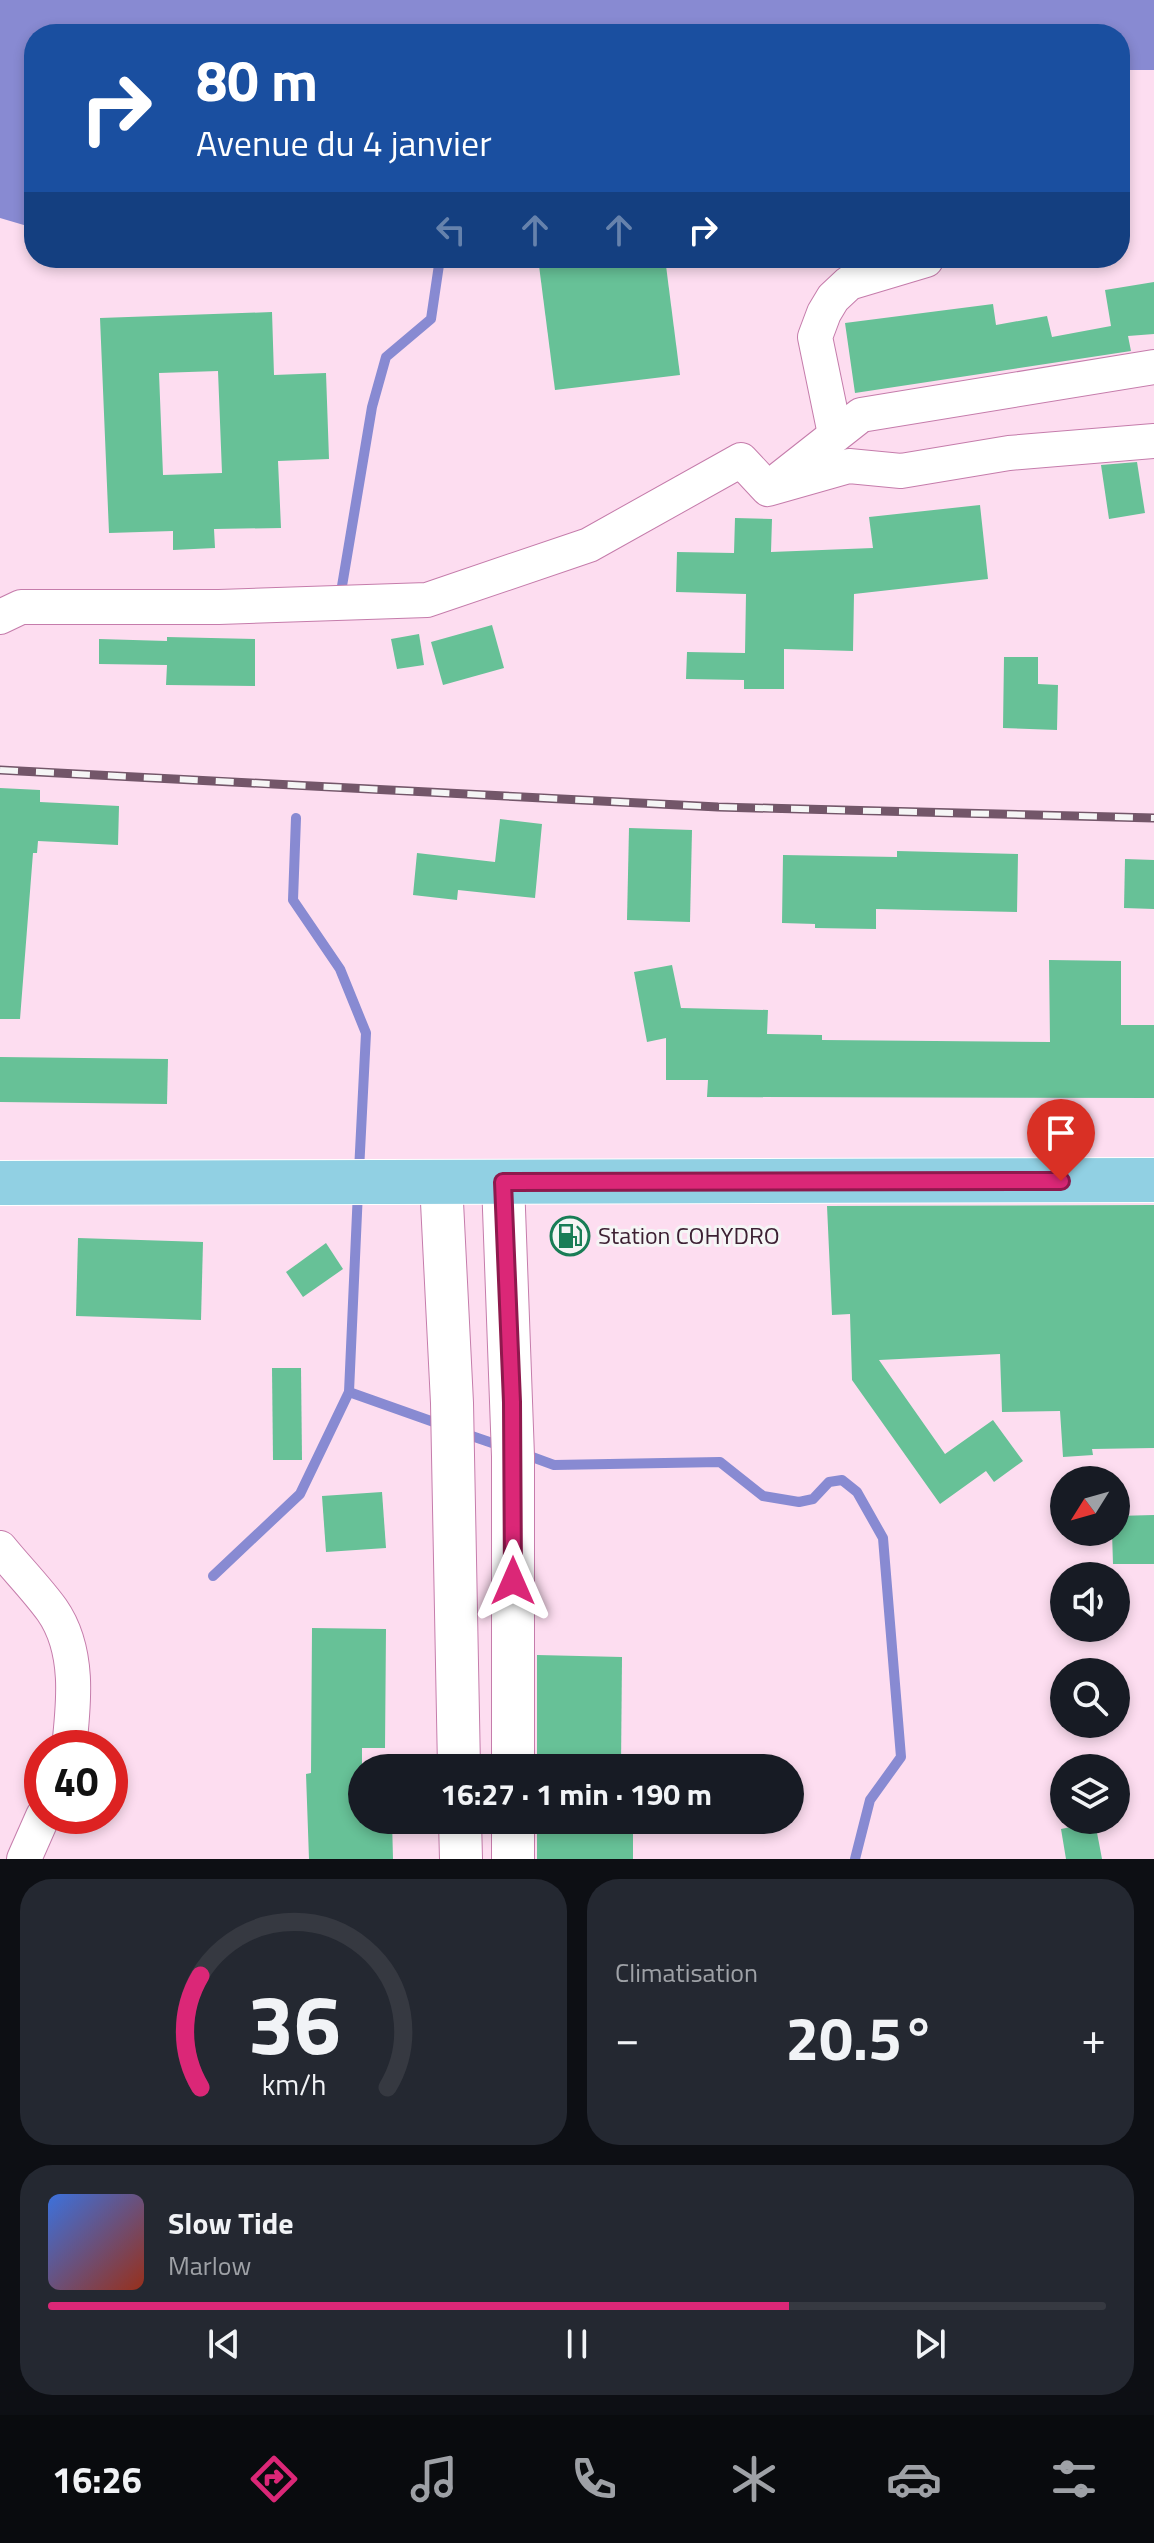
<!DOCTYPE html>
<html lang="fr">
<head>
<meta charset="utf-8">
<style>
  body { margin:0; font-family:"Titillium Web",sans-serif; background:#242831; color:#f1f3f6; height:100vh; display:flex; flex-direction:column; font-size:30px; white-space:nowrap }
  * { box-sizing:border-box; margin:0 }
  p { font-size:26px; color:#9ea1a6 }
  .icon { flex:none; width:44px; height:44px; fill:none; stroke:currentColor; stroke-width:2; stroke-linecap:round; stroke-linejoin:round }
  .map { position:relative; height:1859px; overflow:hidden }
  .side { display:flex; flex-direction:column; gap:20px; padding:20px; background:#0d0f14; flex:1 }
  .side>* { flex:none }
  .hud { position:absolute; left:24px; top:24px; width:1106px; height:244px; border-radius:32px; box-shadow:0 4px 12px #0003; background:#1a4fa0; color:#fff; overflow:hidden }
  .needle { width:52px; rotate:233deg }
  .tools { position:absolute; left:1050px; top:1466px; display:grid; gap:16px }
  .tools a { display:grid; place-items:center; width:80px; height:80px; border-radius:50%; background:#171b24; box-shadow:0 4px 12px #0003; font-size:40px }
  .speed { position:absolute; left:24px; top:1730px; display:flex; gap:16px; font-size:40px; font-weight:700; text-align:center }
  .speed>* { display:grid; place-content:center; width:104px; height:104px; border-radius:50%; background:#171b24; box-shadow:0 4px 12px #0003; line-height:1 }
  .speed .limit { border:12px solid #d22; background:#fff; color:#111 }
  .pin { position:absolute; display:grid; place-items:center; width:68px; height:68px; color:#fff; margin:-82px -34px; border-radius:50% 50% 50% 0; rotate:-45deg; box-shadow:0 0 8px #0007 }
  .pin .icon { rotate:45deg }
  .me { position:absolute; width:88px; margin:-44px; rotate:0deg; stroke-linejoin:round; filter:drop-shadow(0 0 6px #0008) }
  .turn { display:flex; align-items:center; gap:28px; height:168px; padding:0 40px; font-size:36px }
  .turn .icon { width:104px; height:104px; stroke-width:2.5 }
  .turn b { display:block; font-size:56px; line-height:68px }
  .lanes { display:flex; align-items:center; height:76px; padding:0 40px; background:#0003; justify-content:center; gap:40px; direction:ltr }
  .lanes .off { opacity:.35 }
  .big { font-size:60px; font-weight:700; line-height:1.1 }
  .side .widget { flex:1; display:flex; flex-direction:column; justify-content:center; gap:12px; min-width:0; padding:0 28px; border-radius:32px; background:#242831 }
  .side .dial { align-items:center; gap:0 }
  .dial svg { height:208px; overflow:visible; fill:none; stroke:#363941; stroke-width:7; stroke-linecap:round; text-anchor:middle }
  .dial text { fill:#f1f3f6; stroke:none }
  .song { display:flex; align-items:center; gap:24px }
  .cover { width:96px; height:96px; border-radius:12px; background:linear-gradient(135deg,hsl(220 70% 55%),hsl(10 70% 35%)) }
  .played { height:8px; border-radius:4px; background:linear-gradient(90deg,#db2777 70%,#363941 70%) }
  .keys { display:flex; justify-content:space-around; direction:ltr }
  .heat { display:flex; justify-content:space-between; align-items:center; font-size:44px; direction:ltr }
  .side .tiles { flex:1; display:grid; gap:20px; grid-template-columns:1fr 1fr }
  .widget:last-child { grid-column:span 2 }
  .trip { position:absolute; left:348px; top:1754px; width:456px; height:80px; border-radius:40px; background:#171b24; box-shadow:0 4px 12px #0003; font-weight:700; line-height:80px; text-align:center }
  .menu { display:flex; height:128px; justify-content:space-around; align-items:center; background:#090b0e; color:#9ea1a6 }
  .menu .icon { width:56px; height:56px }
  .menu .current { color:#db2777 }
  .menu b { font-size:36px; color:#f1f3f6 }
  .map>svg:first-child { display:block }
  .water { fill:#888ad2 }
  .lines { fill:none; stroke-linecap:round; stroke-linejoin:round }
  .stream { stroke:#888ad2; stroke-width:10 }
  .building { fill:#67c197; fill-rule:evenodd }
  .minor-casing { stroke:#c57cab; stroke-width:36 }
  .tertiary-casing { stroke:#c57cab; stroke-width:44 }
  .primary-casing { stroke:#fff; stroke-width:46 }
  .minor { stroke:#fff; stroke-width:34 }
  .tertiary { stroke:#fff; stroke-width:42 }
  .primary { stroke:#91d0e3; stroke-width:44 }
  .rail-casing { stroke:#735669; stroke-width:9 }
  .rail { stroke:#f5f5f5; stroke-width:6; stroke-dasharray:18; stroke-linecap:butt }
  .route-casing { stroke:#8e194d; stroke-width:20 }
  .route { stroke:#db2777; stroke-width:14 }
  .labels { text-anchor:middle; stroke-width:6; stroke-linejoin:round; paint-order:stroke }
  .poi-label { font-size:24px; fill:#3d2033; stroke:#f5f5f5; text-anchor:start }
</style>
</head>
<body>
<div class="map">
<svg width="1154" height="1859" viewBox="0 0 1154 1859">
  <rect width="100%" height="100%" fill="#fdddf0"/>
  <polygon class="water" points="0,0 1154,0 1154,70 1120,70 1120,34 34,34 34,228 0,218"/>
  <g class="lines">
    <g class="stream">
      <polyline points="341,592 372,407 386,357 431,319 440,258"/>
      <polyline points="296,818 293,900 340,969 366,1033 359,1171"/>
      <polyline points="349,1392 445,1426"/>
      <polyline points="463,1433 501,1446"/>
      <polyline points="524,1454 554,1465 720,1462 763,1496 799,1502 813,1499 829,1482 842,1480 857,1492 883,1538 901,1757 870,1800 855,1859"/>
      <polyline points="213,1576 300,1494 349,1392 358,1191"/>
    </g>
  </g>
  <g class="building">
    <polygon points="538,258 665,258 680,375 555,390"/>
    <polygon points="1154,282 1154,334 1128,336 1131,351 855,393 845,323 993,304 996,325 1047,316 1052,337 1111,326 1105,290"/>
    <path d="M272 312 274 375 326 373 329 459 278 461 281 528 214 529 215 548 173 550V531L109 533 100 318ZM218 371 222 473 163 475 159 373Z"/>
    <polygon points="1137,462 1145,513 1109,519 1101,465"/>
    <polygon points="980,505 988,579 854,594 853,651 784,649 784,689 744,689 744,680 686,679 687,652 745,653 746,594 676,592 677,552 734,553 735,518 772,519 771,552 873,548 869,517"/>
    <polygon points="492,625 504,668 443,685 431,642"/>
    <polygon points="419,634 424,665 397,669 391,639"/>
    <polygon points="167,637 255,639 255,686 166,685 167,665 99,664 99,639 167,641"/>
    <polygon points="1004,657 1038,657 1038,684 1058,685 1057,730 1003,728"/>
    <polygon points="0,788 40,790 40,802 119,806 118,845 38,841 37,853 33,853 20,1019 0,1019"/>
    <polygon points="500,819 542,824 535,898 458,890 457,900 413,895 417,853 495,862"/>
    <polygon points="629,828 692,830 690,922 627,920"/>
    <polygon points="897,851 1018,854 1017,912 876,909 876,929 815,928 815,924 782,923 783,855 897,857"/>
    <polygon points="1125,859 1154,860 1154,909 1124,908"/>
    <polygon points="1049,960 1121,961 1121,1025 1154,1025 1154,1098 707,1097 708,1080 666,1080 666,1038 647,1042 634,972 672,965 681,1008 768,1010 767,1034 822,1035 822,1040 1050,1042"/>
    <polygon points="0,1057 168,1059 167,1104 0,1102"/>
    <polygon points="1154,1205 1154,1448 1092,1449 1093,1455 1063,1457 1060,1411 1002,1412 1000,1354 879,1360 945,1454 993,1420 1023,1461 994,1482 986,1471 940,1504 852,1380 850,1314 832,1315 827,1206"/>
    <polygon points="78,1238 203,1242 201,1320 76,1316"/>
    <polygon points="326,1243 343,1269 303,1297 286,1272"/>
    <polygon points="272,1368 301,1368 302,1460 273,1460"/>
    <polygon points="382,1492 386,1548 326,1552 322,1496"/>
    <polygon points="1154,1515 1154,1564 1113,1564 1112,1532 1116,1532 1116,1516"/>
    <polygon points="312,1628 386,1629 385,1748 362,1748 362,1820 392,1820 393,1859 309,1859 306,1774 311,1773"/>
    <polygon points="537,1655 622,1657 621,1766 537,1764"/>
    <rect x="537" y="1820" width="96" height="39"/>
    <polygon points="1095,1822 1102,1859 1066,1859 1061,1829"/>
  </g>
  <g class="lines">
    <g class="minor-casing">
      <g id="minor">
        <polyline points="835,434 815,337 824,313 833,298 849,283 926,260"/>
        <polyline points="781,478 861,415 1154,367"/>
        <polyline points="0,617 21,607 219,607 427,600 589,545 741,460 768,489 849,466 901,471 1009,453 1154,441"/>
        <path d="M0 1548C17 1569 36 1588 52 1610 80 1650 74 1703 69 1748"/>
        <polyline points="24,1859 43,1816"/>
      </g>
    </g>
    <g class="tertiary-casing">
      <g id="tertiary">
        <polyline points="441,1182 452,1403 459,1768"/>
        <polyline points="503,1182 513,1456 513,1768"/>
        <polyline points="460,1820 461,1859"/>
        <polyline points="513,1820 513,1859"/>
      </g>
    </g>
    <g class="primary-casing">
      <polyline id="primary" points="0,1183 1154,1180"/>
    </g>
    <use href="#minor" class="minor"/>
    <use href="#tertiary" class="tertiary"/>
    <use href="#primary" class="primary"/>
    <g class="rail-casing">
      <polyline id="rail" points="0,770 718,807 1154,818"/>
    </g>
    <use href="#rail" class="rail"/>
  </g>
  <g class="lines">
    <g class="route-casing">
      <polyline id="route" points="513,1581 512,1402 503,1182 1061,1181"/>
    </g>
    <use href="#route" class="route"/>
  </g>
  <defs>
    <g id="fuel-ring" transform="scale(2)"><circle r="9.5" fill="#f5f5f5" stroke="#197d56" stroke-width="1.5"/><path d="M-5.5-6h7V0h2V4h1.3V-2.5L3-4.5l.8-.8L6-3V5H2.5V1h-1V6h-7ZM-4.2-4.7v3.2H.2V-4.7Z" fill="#197d56"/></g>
  </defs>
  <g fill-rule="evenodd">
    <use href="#fuel-ring" x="570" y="1236"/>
  </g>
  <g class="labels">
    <g class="poi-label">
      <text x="598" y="1244">Station COHYDRO</text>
    </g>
  </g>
</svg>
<div class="tools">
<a><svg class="needle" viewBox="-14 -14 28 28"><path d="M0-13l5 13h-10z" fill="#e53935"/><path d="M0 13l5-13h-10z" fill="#9ea1a6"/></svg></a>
<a><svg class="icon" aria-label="sound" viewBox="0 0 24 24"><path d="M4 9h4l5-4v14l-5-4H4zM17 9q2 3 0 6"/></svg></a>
<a><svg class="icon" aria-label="search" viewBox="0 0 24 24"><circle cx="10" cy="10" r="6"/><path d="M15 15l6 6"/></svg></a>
<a><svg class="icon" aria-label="layers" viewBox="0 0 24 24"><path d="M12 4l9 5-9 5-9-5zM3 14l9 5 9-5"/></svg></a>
</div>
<div class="speed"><div class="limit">40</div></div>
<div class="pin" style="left:1061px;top:1181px;background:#d93025"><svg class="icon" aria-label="arrive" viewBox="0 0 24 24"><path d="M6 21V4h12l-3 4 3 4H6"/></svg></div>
<svg class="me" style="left:513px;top:1581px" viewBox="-20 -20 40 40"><path d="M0-17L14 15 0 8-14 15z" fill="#db2777" stroke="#fff" stroke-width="4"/></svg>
<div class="trip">16:27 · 1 min · 190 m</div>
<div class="hud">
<div class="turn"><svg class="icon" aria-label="right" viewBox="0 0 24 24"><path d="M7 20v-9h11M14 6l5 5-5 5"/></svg><div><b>80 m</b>Avenue du 4 janvier</div></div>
<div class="lanes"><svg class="icon off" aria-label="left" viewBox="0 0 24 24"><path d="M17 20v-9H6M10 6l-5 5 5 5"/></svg><svg class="icon off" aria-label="ahead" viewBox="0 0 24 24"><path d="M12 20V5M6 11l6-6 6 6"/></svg><svg class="icon off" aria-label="ahead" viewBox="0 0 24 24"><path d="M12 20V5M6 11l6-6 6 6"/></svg><svg class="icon" aria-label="right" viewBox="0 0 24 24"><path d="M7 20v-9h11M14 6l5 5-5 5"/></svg></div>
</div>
</div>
<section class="side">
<div class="tiles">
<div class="widget dial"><svg viewBox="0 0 100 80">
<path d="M14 69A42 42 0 1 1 86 69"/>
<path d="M14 69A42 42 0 0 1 14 26" stroke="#db2777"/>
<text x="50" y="56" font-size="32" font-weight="700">36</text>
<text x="50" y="72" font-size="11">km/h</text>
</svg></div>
<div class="widget"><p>Climatisation</p>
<div class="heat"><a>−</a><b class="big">20.5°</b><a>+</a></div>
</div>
<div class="widget">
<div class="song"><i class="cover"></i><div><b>Slow Tide</b><p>Marlow</p></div></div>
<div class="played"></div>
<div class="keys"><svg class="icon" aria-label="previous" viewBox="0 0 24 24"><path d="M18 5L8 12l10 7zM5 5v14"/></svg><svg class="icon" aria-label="pause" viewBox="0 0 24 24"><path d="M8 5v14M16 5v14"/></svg><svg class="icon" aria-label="next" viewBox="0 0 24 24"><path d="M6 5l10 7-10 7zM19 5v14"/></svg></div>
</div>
</div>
</section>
<nav class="menu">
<b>16:26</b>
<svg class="icon current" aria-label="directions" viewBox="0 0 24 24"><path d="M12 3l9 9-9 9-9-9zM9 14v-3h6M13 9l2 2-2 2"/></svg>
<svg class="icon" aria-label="music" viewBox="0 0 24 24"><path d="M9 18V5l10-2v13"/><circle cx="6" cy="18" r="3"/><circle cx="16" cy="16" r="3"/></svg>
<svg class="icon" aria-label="phone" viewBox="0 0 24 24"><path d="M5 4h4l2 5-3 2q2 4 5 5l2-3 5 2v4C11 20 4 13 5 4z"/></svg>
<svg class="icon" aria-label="climate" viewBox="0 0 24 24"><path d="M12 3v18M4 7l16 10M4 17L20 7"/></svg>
<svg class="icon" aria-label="car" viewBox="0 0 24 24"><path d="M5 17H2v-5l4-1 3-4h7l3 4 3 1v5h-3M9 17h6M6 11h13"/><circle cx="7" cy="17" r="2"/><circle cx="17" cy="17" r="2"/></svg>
<svg class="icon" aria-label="filters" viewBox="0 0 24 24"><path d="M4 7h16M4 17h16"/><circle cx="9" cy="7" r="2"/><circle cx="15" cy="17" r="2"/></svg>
</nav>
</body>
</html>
